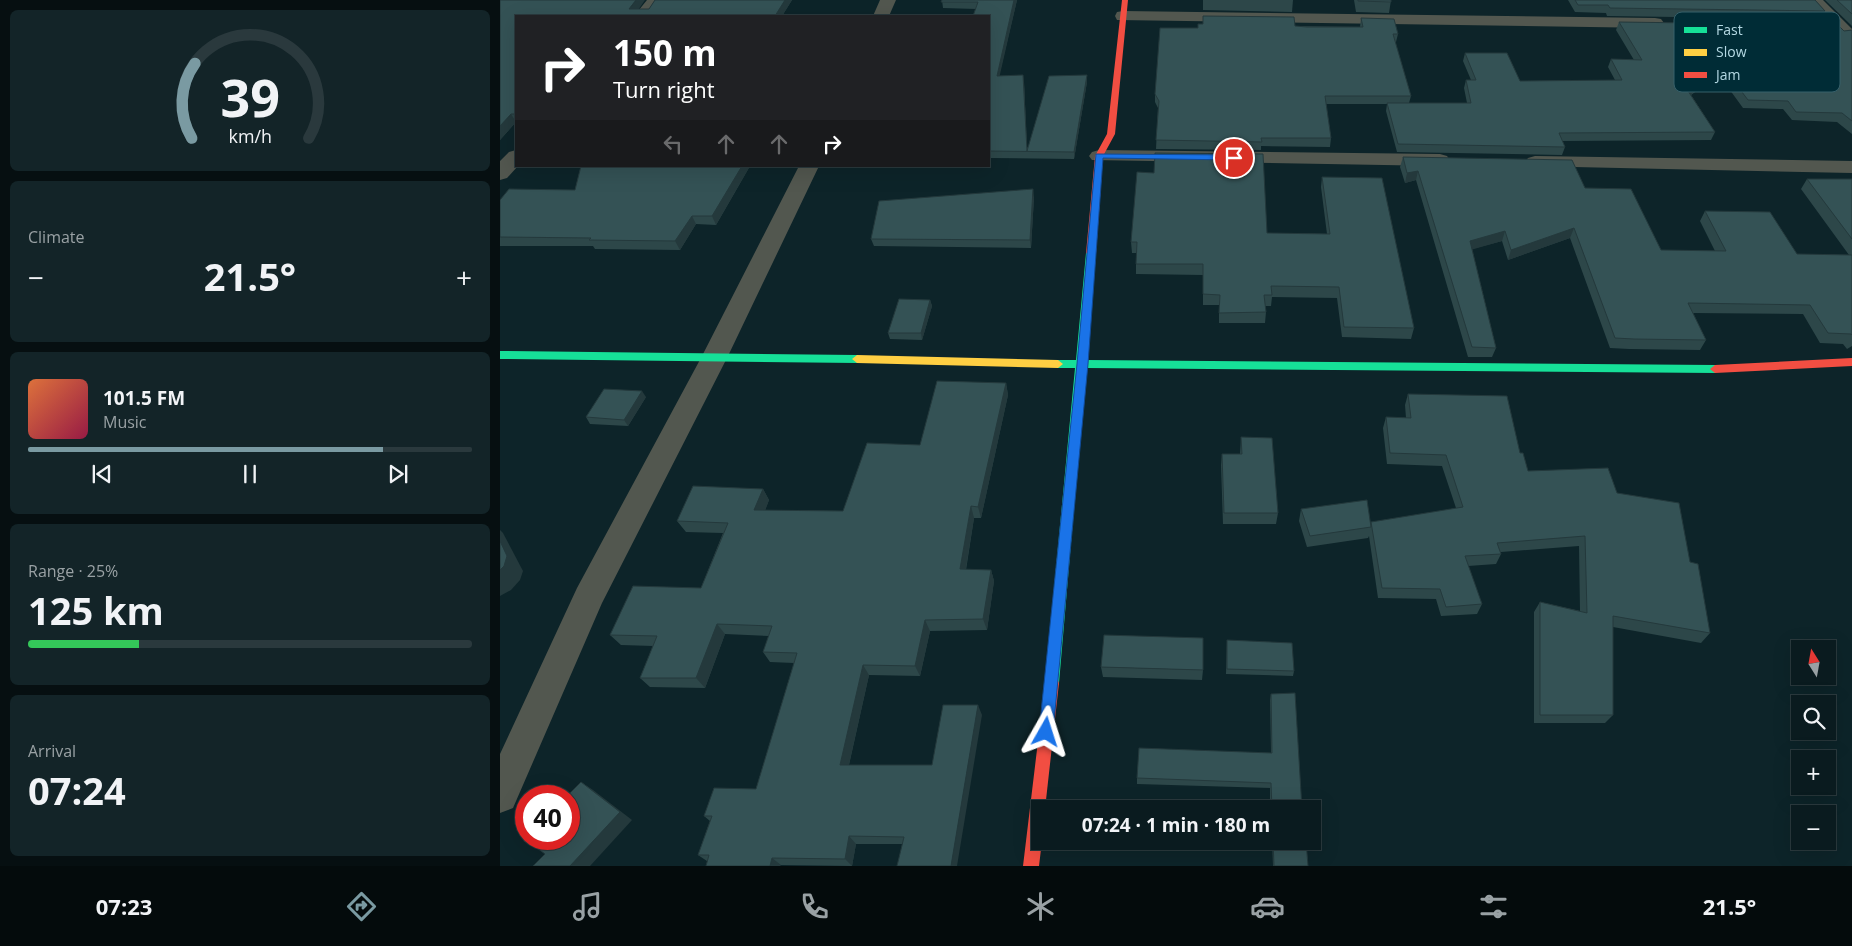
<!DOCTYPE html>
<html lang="en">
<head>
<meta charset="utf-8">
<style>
  body { margin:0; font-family:"Open Sans",sans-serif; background:#132428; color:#f1f3f6; height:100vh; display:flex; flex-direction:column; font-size:19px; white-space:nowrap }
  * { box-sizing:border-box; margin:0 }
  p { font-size:16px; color:#99a1a4 }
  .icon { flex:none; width:28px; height:28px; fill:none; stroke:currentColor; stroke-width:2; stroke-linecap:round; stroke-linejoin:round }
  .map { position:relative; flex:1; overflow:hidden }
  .drawer { display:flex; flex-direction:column; gap:10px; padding:10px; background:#060f11; width:500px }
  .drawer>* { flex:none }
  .hud { position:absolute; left:15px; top:15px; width:475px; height:152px; border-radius:0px; box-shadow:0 5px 20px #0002,0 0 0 1px #2a393d; background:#202124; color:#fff; overflow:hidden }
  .needle { width:32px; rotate:349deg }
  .buttons { position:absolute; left:1291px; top:640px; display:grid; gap:10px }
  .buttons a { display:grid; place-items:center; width:45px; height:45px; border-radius:0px; background:#0a1b1f; box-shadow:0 5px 20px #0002,0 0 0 1px #2a393d; font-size:25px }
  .speed { position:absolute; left:15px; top:785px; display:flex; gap:10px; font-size:25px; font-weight:700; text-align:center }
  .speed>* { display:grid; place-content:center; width:65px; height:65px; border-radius:50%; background:#0a1b1f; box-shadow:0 5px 20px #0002,0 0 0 1px #2a393d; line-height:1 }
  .speed .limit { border:8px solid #d22; background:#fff; color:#111 }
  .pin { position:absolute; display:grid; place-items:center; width:42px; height:42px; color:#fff; margin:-21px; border:2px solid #fff; border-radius:50%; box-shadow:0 1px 5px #0007 }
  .me { position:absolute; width:55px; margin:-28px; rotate:6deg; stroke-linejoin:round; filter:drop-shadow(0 0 4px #0008) }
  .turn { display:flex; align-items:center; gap:18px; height:105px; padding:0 15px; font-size:22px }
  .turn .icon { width:65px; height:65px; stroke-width:2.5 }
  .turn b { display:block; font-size:35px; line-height:42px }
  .lanes { display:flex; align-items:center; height:48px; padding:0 15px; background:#0003; justify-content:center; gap:25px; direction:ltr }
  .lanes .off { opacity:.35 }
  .big { font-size:38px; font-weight:700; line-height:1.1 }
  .drawer .card { flex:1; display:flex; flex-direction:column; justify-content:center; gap:8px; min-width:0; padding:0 18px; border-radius:8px; background:#132428 }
  .drawer .dial { align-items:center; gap:0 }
  .dial svg { height:130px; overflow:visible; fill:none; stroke:#2a393d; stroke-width:7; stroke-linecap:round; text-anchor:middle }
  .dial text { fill:#f1f3f6; stroke:none }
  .song { display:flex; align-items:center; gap:15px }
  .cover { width:60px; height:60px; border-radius:8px; background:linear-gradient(135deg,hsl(20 70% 55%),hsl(340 70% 35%)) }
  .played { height:5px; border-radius:2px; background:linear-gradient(90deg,#7a9aa2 80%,#2a393d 80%) }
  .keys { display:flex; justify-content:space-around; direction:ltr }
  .heat { display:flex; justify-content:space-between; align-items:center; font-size:28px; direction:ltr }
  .charge { height:8px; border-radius:4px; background:linear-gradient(90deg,#34c759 25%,#2a393d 0) }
  .trip { position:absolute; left:531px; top:800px; width:290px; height:50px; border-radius:0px; background:#0a1b1f; box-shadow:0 5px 20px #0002,0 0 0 1px #2a393d; font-weight:700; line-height:50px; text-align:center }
  .menu { display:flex; height:80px; justify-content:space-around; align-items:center; background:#040b0c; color:#99a1a4 }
  .menu .icon { width:35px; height:35px }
  .menu .active { color:#7a9aa2 }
  .menu b { font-size:22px; color:#f1f3f6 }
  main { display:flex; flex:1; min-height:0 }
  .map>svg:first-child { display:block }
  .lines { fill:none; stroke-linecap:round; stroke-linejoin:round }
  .street { fill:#52574f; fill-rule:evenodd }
  .fast { fill:#16e098; fill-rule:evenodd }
  .slow { fill:#ffcf43; fill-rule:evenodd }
  .jam { fill:#f24e42; fill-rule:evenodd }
  .wall { fill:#2d4749 }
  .shaded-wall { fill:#24393c }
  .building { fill:#345255; stroke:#24393c }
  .route { fill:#1a73e8; stroke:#114b97 }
  .key { fill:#002c36; stroke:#36606a; stroke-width:1 }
  .key-label { font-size:14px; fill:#b4d9e3 }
</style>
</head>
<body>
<main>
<section class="drawer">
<div class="card dial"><svg viewBox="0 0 100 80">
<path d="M14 69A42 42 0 1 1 86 69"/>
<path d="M14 69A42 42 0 0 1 16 23" stroke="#7a9aa2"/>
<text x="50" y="56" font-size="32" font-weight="700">39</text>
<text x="50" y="72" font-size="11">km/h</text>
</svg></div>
<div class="card"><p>Climate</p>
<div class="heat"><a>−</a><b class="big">21.5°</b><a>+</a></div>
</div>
<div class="card">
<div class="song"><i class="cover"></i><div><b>101.5 FM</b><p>Music</p></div></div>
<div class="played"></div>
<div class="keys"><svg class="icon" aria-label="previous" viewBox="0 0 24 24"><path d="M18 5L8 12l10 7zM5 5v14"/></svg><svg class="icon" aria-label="pause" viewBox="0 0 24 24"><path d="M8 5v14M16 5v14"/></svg><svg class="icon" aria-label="next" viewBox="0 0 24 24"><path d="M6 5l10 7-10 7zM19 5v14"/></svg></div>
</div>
<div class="card"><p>Range · 25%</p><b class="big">125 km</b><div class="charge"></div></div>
<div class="card"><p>Arrival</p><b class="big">07:24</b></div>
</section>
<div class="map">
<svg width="1352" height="866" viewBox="0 0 1352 866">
  <rect width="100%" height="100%" fill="#0d2429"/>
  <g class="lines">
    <g class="street">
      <polygon points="147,0 164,0 151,16 134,16"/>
      <polygon points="380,0 396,0 389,16 373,16"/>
      <polygon points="1306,0 1323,0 1352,29 1352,44 1346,43"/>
      <polygon points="623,11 1155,18 1161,19 1164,23 1161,27 1155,28 617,20 615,16 617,12"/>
      <polygon points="16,150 16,166 18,166 7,178 0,180 0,161 9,152"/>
      <polygon points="599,150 940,154 947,156 950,160 947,164 940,166 592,160 589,156 592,152"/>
      <polygon points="1035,156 1352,161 1352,173 1028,166 1025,162 1028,158"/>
      <polygon points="299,166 319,166 228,356 102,603 13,808 0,813 0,754 77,588 202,356"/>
    </g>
    <g class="fast">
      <polygon points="591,250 596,253 587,360 1215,365 1220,369 1215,373 586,368 559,683 557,688 552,690 547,688 545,683 575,368 558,368 553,364 558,360 576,360 586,253"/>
      <polygon points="0,351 357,355 362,359 357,363 0,359"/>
    </g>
    <polygon class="slow" points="357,355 558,360 563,364 558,368 357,363 352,359"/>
    <g class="jam">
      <polygon points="622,0 628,0 615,134 603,156 596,253 591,256 586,253 595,156 607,134"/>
      <polygon points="1352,358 1352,366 1215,373 1210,369 1215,365"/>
      <polygon points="552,676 557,678 559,683 545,809 540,809 540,841 542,841 539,866 523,866 545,683 547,678"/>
    </g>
  </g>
  <g class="wall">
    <polygon points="0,0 138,9 149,9 155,0 292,0 282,16 16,16 16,122 0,140"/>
    <polygon points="442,0 517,0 499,76 524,82 527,148 587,75 587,82 574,159 489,158 489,16 476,9 443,8"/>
    <polygon points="703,0 793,0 792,12 703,10"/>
    <polygon points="854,0 891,0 889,13 856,12"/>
    <polygon points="1068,0 1315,0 1325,11 1321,19 1107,16 1106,13 1075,12"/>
    <polygon points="1325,0 1352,0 1352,26"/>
    <polygon points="861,18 898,34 896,42 895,42 911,96 909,103 967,103 964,88 966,80 971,80 963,61 965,53 1020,81 1115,80 1108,67 1111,59 1134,60 1116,30 1119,22 1344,31 1352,30 1352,134 1337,122 1292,120 1283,109 1243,108 1219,75 1191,95 1215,132 1211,140 1062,141 1065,147 1062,155 897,152 886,111 887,104 826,104 831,138 830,147 761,146 761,150 656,149 658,108 655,102 655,94 698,28 795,26 860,27"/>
    <polygon points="903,157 1085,188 1161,250 1215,251 1200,221 1205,211 1297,254 1349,255 1301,189 1307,179 1352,179 1352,346 1347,349 1343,344 1320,343 1303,314 1193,313 1206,340 1200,350 1129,349 1110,348 1070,238 1008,260 1002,241 972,249 996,348 992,357 968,357 916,180 905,183 900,167"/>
    <polygon points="81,166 250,166 216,225 196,224 180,250 95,249 93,246 0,246 0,200 75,190"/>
    <polygon points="822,177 914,328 911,339 842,337 837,298 772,297 771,306 765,306 766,312 765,323 719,323 719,305 703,305 703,275 636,274 636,264 637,253 632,253 631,242 767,233 827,234 821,187"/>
    <polygon points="534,197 531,248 374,246 371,239"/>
    <polygon points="430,300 432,306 422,340 390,339 388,333"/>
    <polygon points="506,383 508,395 481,518 474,518 466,570 491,570 494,581 487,630 430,631 420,676 369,675 349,765 432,765 482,715 402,844 356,844 352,866 281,865 207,861 198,855 210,821 204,816 256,789 294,663 270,662 263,652 269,636 225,634 205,688 150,687 140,678 153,646 121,645 110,635 201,588 223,533 186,532 177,521 263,489 269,500 265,510 343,511 420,445"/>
    <polygon points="908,394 1020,453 1028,471 1117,493 1190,562 1210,633 1201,643 1113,627 1113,715 1105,723 1034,723 1034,612 1040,602 1080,611 1079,546 1001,552 1001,554 996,564 968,566 982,604 977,614 941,616 936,599 878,598 869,536 868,538 807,547 799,521 801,509 871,524 956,508 942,466 887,464 883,428 886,417 906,418 905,405"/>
    <polygon points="146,397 128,426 90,424 86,417"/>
    <polygon points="741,437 778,513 776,524 723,524 721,465 722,454 740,454"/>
    <polygon points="727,640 794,671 793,676 726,674"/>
    <polygon points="601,667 703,670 702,680 603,677"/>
    <polygon points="771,694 802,809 770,809 770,788 637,784 637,778 771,753 770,700"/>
    <polygon points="772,841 806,841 808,866 773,866"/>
  </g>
  <g class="shaded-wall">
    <polygon points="136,0 145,0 134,16 129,9"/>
    <polygon points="285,0 292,0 282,16 275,16"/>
    <polygon points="514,0 517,0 498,83 497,76"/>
    <polygon points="1223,67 1219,75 1184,99 1188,91"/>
    <polygon points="523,75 524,82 527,151"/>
    <polygon points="587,75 587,82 574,159 574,152"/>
    <polygon points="11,114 16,122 0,140 0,126"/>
    <polygon points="242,166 250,166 216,225 212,216"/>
    <polygon points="918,171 916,180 905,183 907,173"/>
    <polygon points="533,189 534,197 531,248 530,240"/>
    <polygon points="192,216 196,224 180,250 175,241"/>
    <polygon points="1074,228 1070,238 1008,260 1011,250"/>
    <polygon points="1005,231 1002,241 967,251 970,241"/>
    <polygon points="430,300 432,306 422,340 421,333"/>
    <polygon points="506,383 508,395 481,518 478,507"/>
    <polygon points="142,391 146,397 128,426 124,420"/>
    <polygon points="263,489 269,500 261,522 254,510"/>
    <polygon points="471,506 474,518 464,580 460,569"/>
    <polygon points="0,530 3,533 23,571 20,580 11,590 0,596"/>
    <polygon points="491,570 494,581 487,630 483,619"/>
    <polygon points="425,620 430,631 420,676 415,666"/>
    <polygon points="217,624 225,634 205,688 196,678"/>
    <polygon points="363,665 369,675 347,773 340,765"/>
    <polygon points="478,705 482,715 457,866 451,866"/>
    <polygon points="81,782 93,790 132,820 90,866 70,866"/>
    <polygon points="349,836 356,844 352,866 345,859"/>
    <polygon points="272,858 281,865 280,866 270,866"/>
  </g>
  <g class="building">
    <polygon points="0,0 136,0 129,9 149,9 155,0 285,0 275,16 16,16 16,114 11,114 0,126"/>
    <polygon points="442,0 514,0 497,76 523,75 527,151 549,76 587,75 574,152 489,151 489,16 473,16 478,2 441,2"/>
    <polygon points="858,0 891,0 891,2 858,1"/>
    <polygon points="1075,0 1315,0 1325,11 1110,8 1108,5 1078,5"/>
    <polygon points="1337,0 1352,0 1352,14"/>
    <polygon points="703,16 794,17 795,26 807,27 863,27 861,18 894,19 898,34 893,34 911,96 825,96 831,138 761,138 762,142 656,140 659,101 655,94 660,28 698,28 698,24 703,24"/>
    <polygon points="1119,22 1338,25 1344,31 1352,30 1352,121 1342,113 1296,112 1288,101 1248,100 1223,67 1188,91 1215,132 1059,133 1065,147 898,144 887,103 971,103 966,80 976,80 965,53 1007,53 1020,81 1122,80 1111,59 1142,60"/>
    <polygon points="655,153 763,154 767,233 830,234 822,177 882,178 914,328 844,327 839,287 771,286 772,295 764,295 766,312 719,313 720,295 703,294 703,264 636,264 637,242 631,242 637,172 654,173"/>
    <polygon points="903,157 1072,160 1085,188 1131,189 1161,250 1226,251 1205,211 1270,212 1297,254 1352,255 1352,335 1351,334 1328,333 1310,305 1188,303 1206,340 1134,339 1115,338 1074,228 1011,250 1005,231 970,241 996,348 972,347 918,171 907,173"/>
    <polygon points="81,166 242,166 212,216 192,216 175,241 89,240 91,238 0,237 0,200 9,189 75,190"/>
    <polygon points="1307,179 1352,179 1352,239"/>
    <polygon points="533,189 530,240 371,239 379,201"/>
    <polygon points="399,299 430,300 421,333 388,333"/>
    <polygon points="437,381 506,383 478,507 471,506 460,569 491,570 483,619 425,620 415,666 363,665 340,765 432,765 443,705 478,705 451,866 397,866 404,837 349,836 345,859 272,858 270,866 206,866 209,855 198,855 212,816 204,816 214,788 256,789 297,653 263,652 272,626 217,624 196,678 140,678 157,636 110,635 133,586 201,588 228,523 177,521 193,486 263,489 254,510 343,511 367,443 420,445"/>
    <polygon points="104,389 142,391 124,420 86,417"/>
    <polygon points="908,394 1007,396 1020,453 1023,453 1028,471 1108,468 1117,493 1179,503 1190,562 1198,564 1210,633 1113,616 1113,715 1040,715 1040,602 1087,613 1085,536 997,543 1001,554 965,556 982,604 946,607 940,589 882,588 871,522 963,507 946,455 890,453 886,417 911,418"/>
    <polygon points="741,437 772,438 778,513 724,513 722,454 742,454"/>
    <polygon points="867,500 871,527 810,536 801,509"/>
    <polygon points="0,541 7,556 4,566 0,570"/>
    <polygon points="604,635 703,638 703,670 601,667"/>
    <polygon points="727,640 792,643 794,671 727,669"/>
    <polygon points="795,693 802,809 772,809 771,783 637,778 639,748 772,753 771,694"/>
    <polygon points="81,782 120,812 70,866 33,866 45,854 25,839 26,837 26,839 69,839 69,796 67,796"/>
    <polygon points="773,841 806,841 808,866 774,866"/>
  </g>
  <polygon class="route" points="596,154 734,155 738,158 734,160 603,158 588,364 553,732 551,737 546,739 541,737 539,732 577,364"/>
  <rect x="1174" y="12" width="166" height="80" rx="8" class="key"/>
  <rect x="1184" y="27" width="23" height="6" fill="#16e098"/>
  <rect x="1184" y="49" width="23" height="7" fill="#ffcf43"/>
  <rect x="1184" y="72" width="23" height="6" fill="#f24e42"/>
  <g class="key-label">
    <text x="1216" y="35">Fast</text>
    <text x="1216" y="57">Slow</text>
    <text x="1216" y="80">Jam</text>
  </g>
</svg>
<div class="buttons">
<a><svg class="needle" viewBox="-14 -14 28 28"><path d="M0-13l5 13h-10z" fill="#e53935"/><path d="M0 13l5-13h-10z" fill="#99a1a4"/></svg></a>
<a><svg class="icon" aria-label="search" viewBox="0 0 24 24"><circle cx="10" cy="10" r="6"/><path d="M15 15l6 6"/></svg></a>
<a>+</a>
<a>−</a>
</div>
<div class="speed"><div class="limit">40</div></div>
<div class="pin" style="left:734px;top:158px;background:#d93025"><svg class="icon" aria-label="arrive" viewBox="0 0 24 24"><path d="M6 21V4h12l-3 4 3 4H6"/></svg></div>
<svg class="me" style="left:546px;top:732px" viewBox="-20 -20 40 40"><path d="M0-17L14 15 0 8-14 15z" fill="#1a73e8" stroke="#fff" stroke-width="4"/></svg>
<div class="trip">07:24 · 1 min · 180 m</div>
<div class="hud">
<div class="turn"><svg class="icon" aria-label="right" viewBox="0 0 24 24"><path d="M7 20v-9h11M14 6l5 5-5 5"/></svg><div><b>150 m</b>Turn right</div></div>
<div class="lanes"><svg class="icon off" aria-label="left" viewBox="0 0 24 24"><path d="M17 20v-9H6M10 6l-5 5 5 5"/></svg><svg class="icon off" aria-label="ahead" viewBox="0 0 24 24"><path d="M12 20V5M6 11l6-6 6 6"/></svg><svg class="icon off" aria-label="ahead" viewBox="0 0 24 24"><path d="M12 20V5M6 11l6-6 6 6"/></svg><svg class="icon" aria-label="right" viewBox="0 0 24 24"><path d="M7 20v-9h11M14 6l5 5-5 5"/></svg></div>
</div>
</div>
</main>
<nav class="menu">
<b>07:23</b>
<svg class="icon active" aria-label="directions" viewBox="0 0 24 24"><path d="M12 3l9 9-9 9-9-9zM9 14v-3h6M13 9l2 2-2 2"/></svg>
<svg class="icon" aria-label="music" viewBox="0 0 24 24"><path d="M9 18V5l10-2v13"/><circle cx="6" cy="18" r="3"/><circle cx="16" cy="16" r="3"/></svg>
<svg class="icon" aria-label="phone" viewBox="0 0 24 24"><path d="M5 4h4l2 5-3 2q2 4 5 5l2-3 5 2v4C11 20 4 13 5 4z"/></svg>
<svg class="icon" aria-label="climate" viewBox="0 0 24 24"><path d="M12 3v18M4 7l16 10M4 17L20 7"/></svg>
<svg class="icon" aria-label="car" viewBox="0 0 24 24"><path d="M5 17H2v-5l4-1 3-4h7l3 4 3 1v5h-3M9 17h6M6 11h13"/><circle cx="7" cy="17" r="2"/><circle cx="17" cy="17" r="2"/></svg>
<svg class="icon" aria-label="filters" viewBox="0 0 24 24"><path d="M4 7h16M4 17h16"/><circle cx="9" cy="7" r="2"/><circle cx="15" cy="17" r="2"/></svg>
<b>21.5°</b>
</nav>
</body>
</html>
